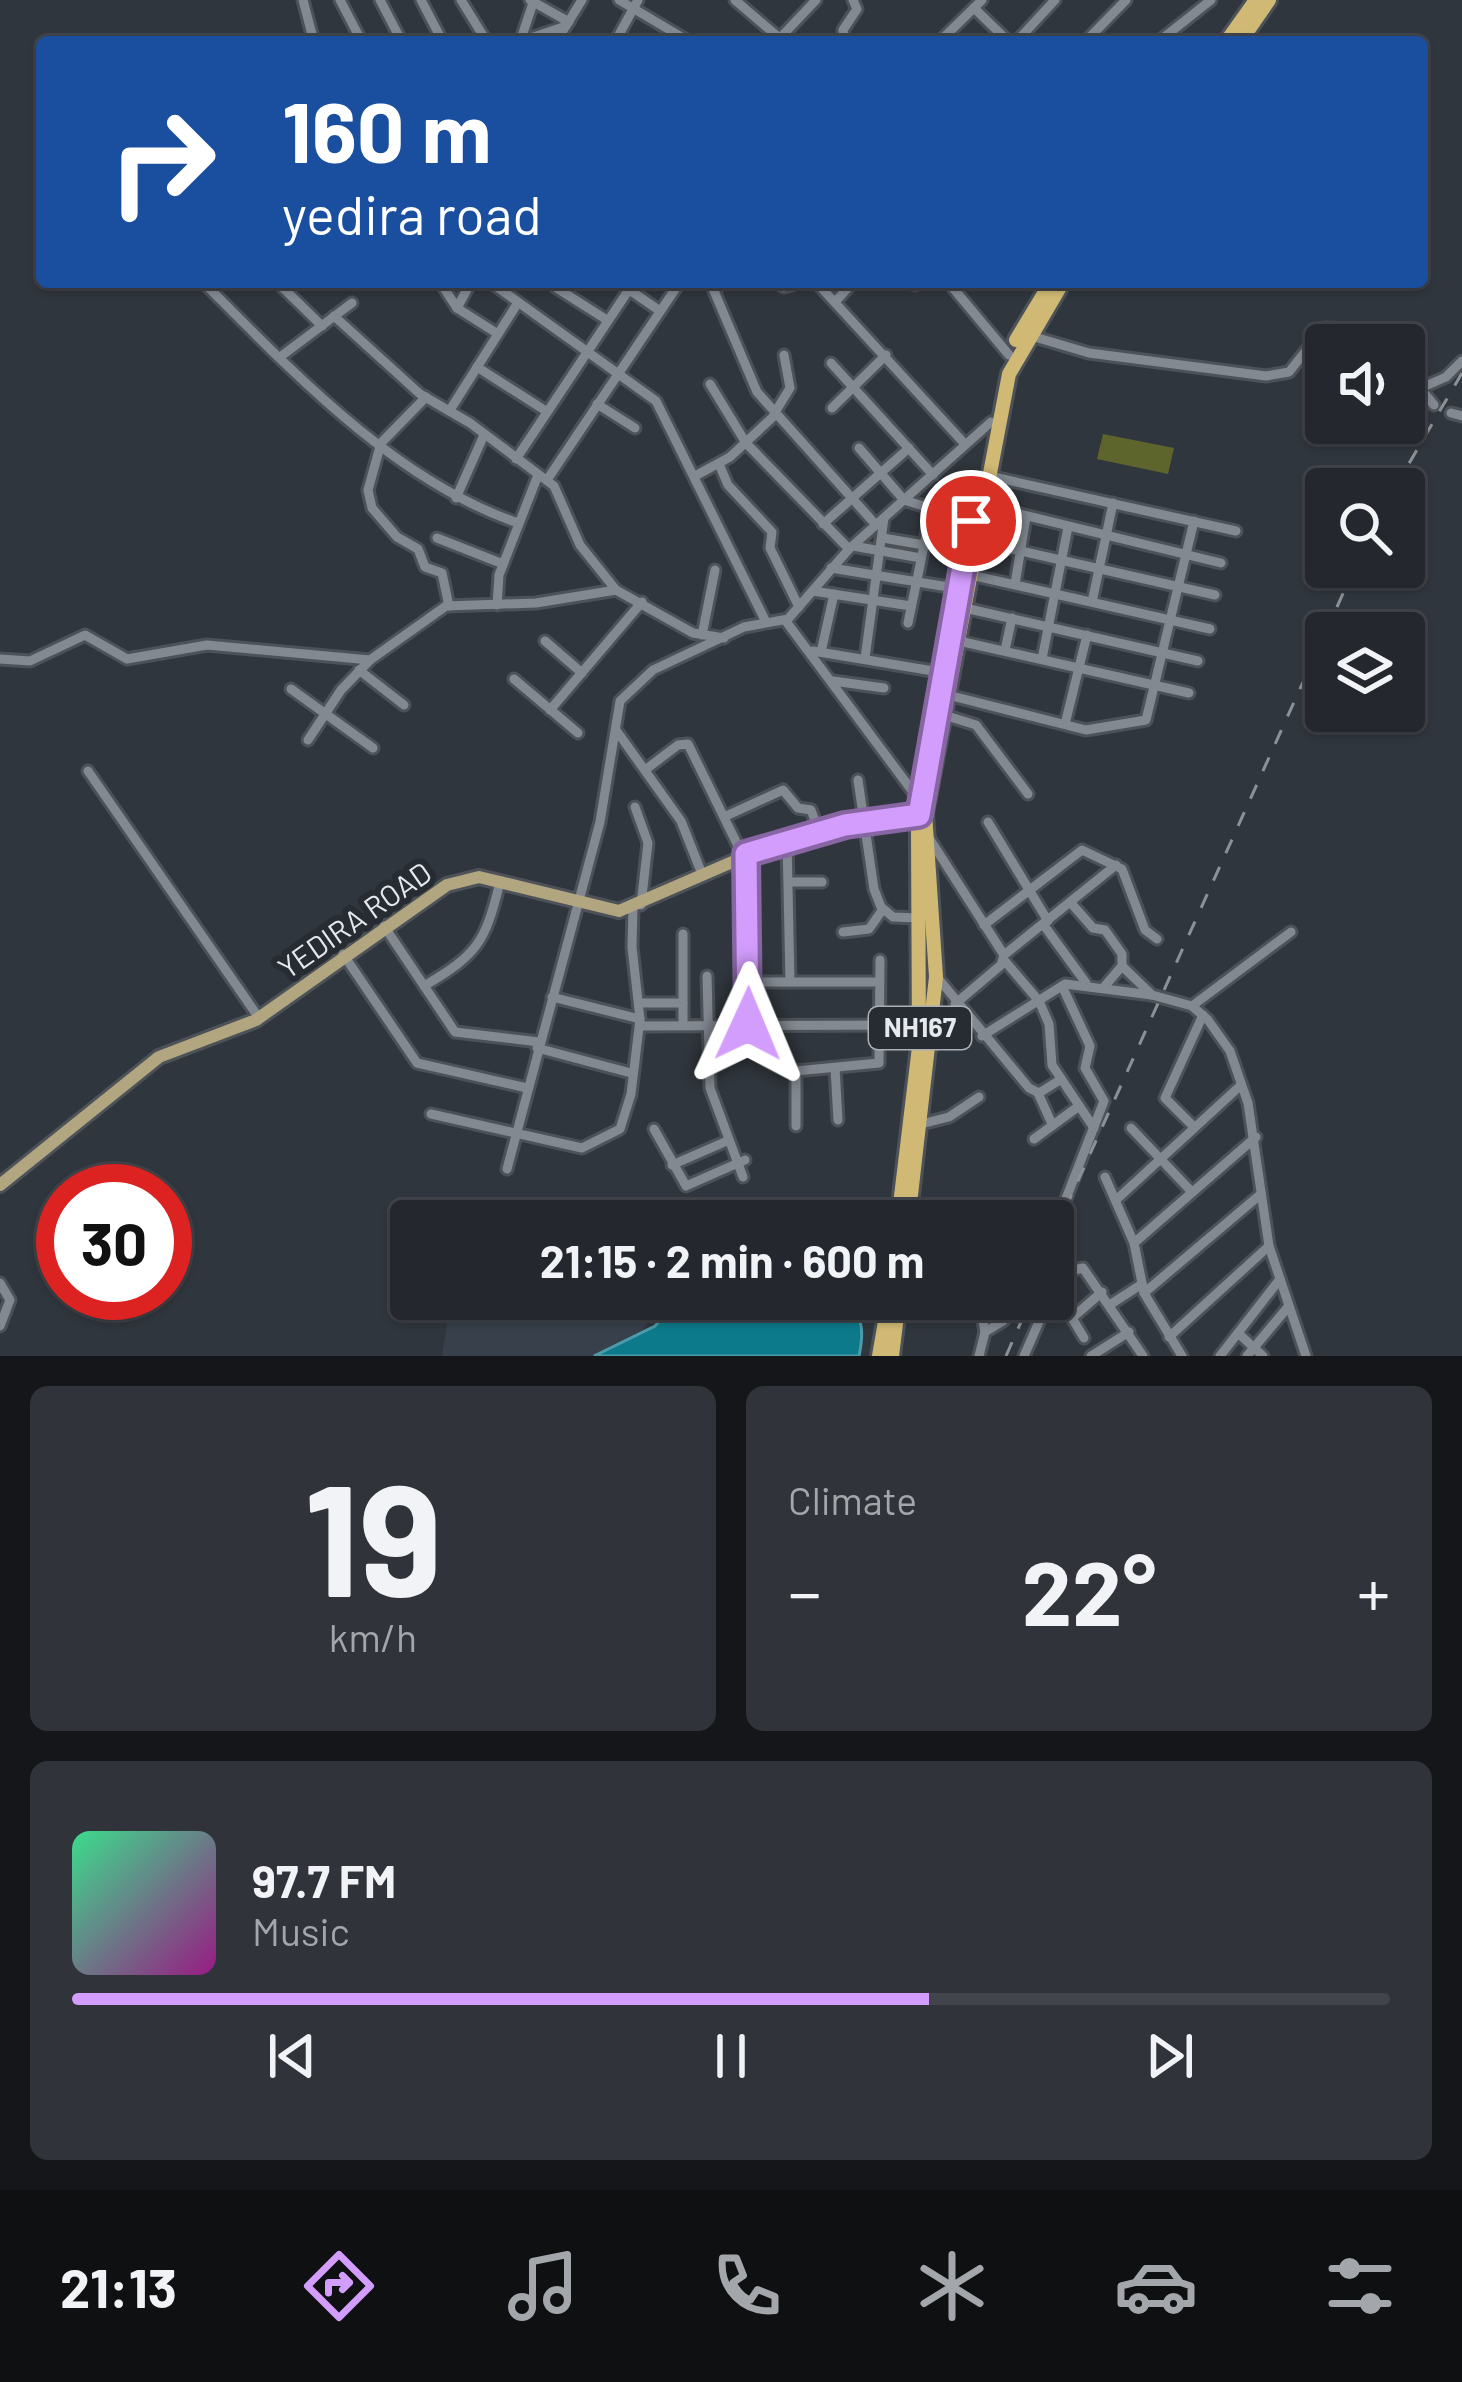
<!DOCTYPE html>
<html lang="en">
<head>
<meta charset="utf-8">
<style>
  body { margin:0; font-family:Barlow,sans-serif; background:#30343a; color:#f1f3f6; height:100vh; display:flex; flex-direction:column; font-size:45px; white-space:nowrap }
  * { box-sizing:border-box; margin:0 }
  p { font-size:39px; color:#a3a6aa }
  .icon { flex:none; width:66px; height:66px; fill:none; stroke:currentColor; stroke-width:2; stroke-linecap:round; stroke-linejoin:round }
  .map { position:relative; height:1356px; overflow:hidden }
  .details { display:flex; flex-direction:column; gap:30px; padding:30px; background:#141619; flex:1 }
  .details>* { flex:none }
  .hud { position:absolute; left:36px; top:36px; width:1392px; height:252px; border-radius:12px; box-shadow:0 3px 9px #0004,0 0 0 3px #41444a; background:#1a4fa0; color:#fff; overflow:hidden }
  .controls { position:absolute; left:1305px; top:324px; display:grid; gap:24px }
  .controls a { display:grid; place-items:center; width:120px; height:120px; border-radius:12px; background:#24282e; box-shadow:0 3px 9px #0004,0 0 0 3px #41444a; font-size:60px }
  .speed { position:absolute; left:36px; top:1164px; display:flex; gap:24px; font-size:60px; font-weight:700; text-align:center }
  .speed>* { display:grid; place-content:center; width:156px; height:156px; border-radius:50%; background:#24282e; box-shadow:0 3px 9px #0004,0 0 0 3px #41444a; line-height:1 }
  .speed .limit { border:18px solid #d22; background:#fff; color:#111 }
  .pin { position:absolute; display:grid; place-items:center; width:102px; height:102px; color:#fff; margin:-51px; border:6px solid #fff; border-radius:50%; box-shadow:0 3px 12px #0007 }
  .me { position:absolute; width:132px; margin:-66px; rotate:1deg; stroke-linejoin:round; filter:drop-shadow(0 0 9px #0008) }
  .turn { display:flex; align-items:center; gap:42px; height:252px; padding:0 48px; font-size:54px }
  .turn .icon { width:156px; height:156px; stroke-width:2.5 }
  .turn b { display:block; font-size:84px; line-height:102px }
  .big { font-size:90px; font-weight:700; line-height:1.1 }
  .details .tile { flex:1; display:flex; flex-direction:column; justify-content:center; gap:18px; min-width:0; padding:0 42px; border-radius:18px; background:#30343a }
  .details .dial { align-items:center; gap:0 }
  .dial b { font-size:156px; line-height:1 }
  .song { display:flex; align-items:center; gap:36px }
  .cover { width:144px; height:144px; border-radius:18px; background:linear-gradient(135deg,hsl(150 70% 55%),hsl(310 70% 35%)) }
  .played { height:12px; border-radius:6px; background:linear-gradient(90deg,#d29dfd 65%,#41444a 65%) }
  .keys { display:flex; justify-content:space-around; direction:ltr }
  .heat { display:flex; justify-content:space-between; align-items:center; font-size:66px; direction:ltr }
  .details .tiles { flex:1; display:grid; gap:30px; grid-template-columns:1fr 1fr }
  .tile:last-child { grid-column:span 2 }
  .trip { position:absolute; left:390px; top:1200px; width:684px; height:120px; border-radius:12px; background:#24282e; box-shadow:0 3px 9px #0004,0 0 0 3px #41444a; font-weight:700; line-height:120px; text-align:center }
  .tabs { display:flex; height:192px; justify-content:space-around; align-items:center; background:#0e1012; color:#a3a6aa }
  .tabs .icon { width:84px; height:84px }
  .tabs .current { color:#d29dfd }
  .tabs b { font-size:54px; color:#f1f3f6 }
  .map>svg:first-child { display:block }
  .built { fill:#37404b }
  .green { fill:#5d652c }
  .water { fill:#0c7a8b; stroke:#4d9ba8; stroke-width:3 }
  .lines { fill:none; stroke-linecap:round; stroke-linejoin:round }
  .minor-casing { stroke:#4d5258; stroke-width:15 }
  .major-casing { stroke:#4d5258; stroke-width:18 }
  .highway-casing { stroke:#4d5258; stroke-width:20 }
  .minor { stroke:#828991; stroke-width:9 }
  .major { stroke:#b1a680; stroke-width:12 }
  .highway { stroke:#d0b974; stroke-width:14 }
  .rail { stroke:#8c9197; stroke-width:3; stroke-dasharray:15 15; stroke-linecap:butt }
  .route-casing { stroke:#8866a4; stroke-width:30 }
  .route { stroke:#d29dfd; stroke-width:21 }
  .labels { text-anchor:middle; stroke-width:12; stroke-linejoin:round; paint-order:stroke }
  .shield { fill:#262c32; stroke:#acb0b5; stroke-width:3 }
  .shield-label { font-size:27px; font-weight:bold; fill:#e5e9ed }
  .street-label { font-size:30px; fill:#e5e9ed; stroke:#262c32 }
</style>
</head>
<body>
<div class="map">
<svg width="1462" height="1356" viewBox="0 0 1462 1356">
  <rect width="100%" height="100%" fill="#30363d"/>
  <polygon class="built" points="451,1299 515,1299 545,1307 547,1299 664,1299 639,1335 594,1356 442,1356"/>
  <polygon class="green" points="1103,434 1174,448 1168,474 1097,459"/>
  <path class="water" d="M679 1299H842C864 1312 864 1333 859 1356H594L655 1326Z"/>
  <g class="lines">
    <g class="minor-casing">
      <g id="minor">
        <polyline points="303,0 314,42"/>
        <polyline points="340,0 362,42"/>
        <polyline points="380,0 402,42"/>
        <polyline points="421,0 443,42"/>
        <polyline points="461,0 487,42"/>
        <polyline points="530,0 569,22"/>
        <polyline points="619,0 690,42"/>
        <polyline points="735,0 784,42"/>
        <polyline points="974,8 1009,42"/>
        <polyline points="780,38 816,0"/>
        <polyline points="522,41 566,26"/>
        <polyline points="520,42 534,0"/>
        <polyline points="556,42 582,0"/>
        <polyline points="615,42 638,0"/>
        <polyline points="845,42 843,30 857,9 853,0"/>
        <polyline points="939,42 982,0"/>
        <polyline points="1016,42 1055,0"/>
        <polyline points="1085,42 1126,0"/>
        <polyline points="1158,42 1211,0"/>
        <path d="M203 282C294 373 395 481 518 523"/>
        <polyline points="277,282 322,326"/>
        <polyline points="440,282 457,308 498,334"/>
        <polyline points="490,282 656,401 766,622"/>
        <polyline points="618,282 660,311"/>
        <polyline points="722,282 714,291 757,392 876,525"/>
        <polyline points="775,282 784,287 802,282"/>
        <polyline points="816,282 963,442"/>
        <polyline points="948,282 1009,355"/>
        <polyline points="915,285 921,282"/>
        <polyline points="555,287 607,320"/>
        <polyline points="836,301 853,282"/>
        <polyline points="457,308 471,282"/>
        <polyline points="334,316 420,394 470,423 554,486 580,545 616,590"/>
        <polyline points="1028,335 1089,353 1266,376 1289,372 1324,328 1358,329 1378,345"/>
        <polyline points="280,357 352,303"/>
        <polyline points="831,363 933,475"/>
        <polyline points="477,367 546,411"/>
        <polyline points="1404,369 1434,405"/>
        <polyline points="710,384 746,443 849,549"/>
        <polyline points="1421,388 1446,377 1462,361"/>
        <polyline points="426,397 381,443 368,490 372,508 397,537 418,549 425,567 442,573 449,606"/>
        <polyline points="597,404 635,428"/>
        <polyline points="832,408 886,355"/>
        <polyline points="450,410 517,304"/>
        <polyline points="1451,413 1462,416"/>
        <polyline points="774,414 790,388 784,355"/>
        <polyline points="859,448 904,500 971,521"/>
        <polyline points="516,459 634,282"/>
        <polyline points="719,464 728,485 772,532 770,548 799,607"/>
        <polyline points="695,476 730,457 775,415"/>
        <polyline points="989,476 1236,531"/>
        <polyline points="547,480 680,282"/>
        <polyline points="456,498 484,435"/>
        <polyline points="983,505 1221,563"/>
        <polyline points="823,524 909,448"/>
        <polyline points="437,538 503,564"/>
        <polyline points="883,538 924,545"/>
        <polyline points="977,541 1215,595"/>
        <polyline points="853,546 921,558"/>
        <polyline points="831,568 961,589"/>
        <polyline points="971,575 1210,629"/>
        <polyline points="1015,584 1026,517"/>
        <polyline points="813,591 911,606"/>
        <polyline points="1092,602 1113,503"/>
        <polyline points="497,605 499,575 538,475"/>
        <polyline points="965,608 1198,661"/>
        <polyline points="785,620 919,800"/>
        <polyline points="908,623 931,512"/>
        <polyline points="702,635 715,570"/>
        <polyline points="545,641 582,673"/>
        <polyline points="959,641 1189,693"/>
        <polyline points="1005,650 1012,618"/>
        <polyline points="813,651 945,673"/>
        <polyline points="821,652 834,594"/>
        <polyline points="865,658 884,518"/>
        <polyline points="0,659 30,661 85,635 127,659 207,645 370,660 446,606 536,603 616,590 693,633 724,638"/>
        <polyline points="1042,659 1068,527"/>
        <polyline points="359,670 404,705"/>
        <polyline points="514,679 578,733"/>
        <polyline points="833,681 884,688"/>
        <polyline points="291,689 373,748"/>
        <polyline points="948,695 1086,730 1146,720 1194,521"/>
        <polyline points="550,710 642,602"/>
        <polyline points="944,715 976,725 1028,794"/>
        <polyline points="1065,724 1087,635"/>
        <polyline points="616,730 681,821 702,874"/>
        <polyline points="308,740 341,690 370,660"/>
        <polyline points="645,770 678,745 688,744 743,856"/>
        <polyline points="88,771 259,1018"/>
        <polyline points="858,780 874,889 881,907 893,917 918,918"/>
        <polyline points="635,807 648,843 641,905"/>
        <polyline points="726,816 783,790 798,808 811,810 819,831"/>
        <polyline points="988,822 1048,921"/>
        <polyline points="929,838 1004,955 1001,965 955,1004"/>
        <polyline points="787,840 790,982"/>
        <polyline points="746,854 748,1025"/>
        <polyline points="789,882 822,882"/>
        <polyline points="1071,903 1093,928 1105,930 1122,954 1122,966 1104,987"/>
        <polyline points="1043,924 1086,983"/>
        <polyline points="984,925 1082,850 1122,869 1145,930 1157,939"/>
        <polyline points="384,926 455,1032 539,1042"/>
        <polyline points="843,932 869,929 883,909"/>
        <polyline points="683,934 683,1025"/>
        <polyline points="343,954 417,1063 527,1088"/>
        <polyline points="1004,955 1116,865"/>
        <polyline points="1004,960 1039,1001 1049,1024 1052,1065 1094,1128"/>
        <polyline points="1122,966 1152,995"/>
        <polyline points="707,976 710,1088 743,1177"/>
        <polyline points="937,977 1029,1088 1039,1093 1060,1080"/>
        <polyline points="749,982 879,982"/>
        <path d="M424 986C478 954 485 943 500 882"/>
        <polyline points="552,997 640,1019"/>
        <polyline points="639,1003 683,1003"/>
        <polyline points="1192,1006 1291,932"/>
        <polyline points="640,1026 920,1025"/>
        <polyline points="982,1036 1065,984 1152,995 1192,1006 1208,1020 1230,1051 1248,1103 1269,1246 1306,1356"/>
        <polyline points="932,1046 971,1023"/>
        <polyline points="537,1048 631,1073"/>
        <polyline points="835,1068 838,1120"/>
        <polyline points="1038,1093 1052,1124"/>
        <polyline points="431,1114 582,1148 620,1129 631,1094 640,1019 632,947 633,907"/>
        <polyline points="921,1124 949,1117 979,1097"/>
        <polyline points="796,1126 796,1071 879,1063 880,960"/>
        <polyline points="1194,1127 1165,1098 1203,1015"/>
        <polyline points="1131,1128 1192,1192"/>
        <polyline points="654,1129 686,1186 745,1160"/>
        <polyline points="1034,1139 1079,1106"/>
        <polyline points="672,1165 727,1141"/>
        <polyline points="507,1169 600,822 620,701 653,670 744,627 788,619 849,549 991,422"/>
        <polyline points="1105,1177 1134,1243 1144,1293 1182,1356"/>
        <polyline points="1116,1200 1240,1086"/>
        <polyline points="1053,1232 1104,1101 1085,1068 1090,1046 1062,986"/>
        <polyline points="1134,1243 1256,1137"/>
        <polyline points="0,1283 10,1300 0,1326"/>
        <polyline points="1053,1293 1069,1271 1083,1268 1143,1356"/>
        <polyline points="1144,1293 1261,1194"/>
        <polyline points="979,1299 985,1332 979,1356"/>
        <polyline points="1111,1304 1142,1284"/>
        <polyline points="985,1332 1003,1321 1022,1299"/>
        <polyline points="1238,1333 1263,1356"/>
        <polyline points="1169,1337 1269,1246"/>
        <polyline points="1084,1338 1072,1318 1102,1292"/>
        <polyline points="1024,1356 1049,1299"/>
        <polyline points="1091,1356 1129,1332"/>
        <polyline points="1220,1356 1280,1279"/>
        <polyline points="1247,1356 1288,1307"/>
      </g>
    </g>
    <g class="major-casing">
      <polyline id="major" points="0,1185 159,1057 256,1020 447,885 479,877 619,911 776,843 845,825 918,815"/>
    </g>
    <g class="highway-casing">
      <g id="highway">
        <polyline points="1226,42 1256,0"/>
        <polyline points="1240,42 1269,0"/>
        <polyline points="1016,340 1051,282"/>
        <polyline points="919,797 935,713"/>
        <polyline points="898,1221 919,1047 918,831"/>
        <polyline points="908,1221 936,977 925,813 1009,374 1063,282"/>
        <polyline points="879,1356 889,1299"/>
        <polyline points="892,1356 899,1299"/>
      </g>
    </g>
    <use href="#minor" class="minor"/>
    <use href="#major" class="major"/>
    <use href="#highway" class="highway"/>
    <g class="rail">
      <polyline points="1394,489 1462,373"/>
      <polyline points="1053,1236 1355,567"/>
      <polyline points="1006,1356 1031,1299"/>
    </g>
  </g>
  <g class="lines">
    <g class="route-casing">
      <polyline id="route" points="748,1024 746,854 845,825 919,815 971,521"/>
    </g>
    <use href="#route" class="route"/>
  </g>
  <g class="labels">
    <rect class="shield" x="869" y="1007" width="102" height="42" rx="9"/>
    <g class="shield-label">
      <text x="920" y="1037">NH167</text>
    </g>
    <g class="street-label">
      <text transform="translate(355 921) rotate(-35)" y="10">YEDIRA ROAD</text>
    </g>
  </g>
</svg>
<div class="controls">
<a><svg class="icon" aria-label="sound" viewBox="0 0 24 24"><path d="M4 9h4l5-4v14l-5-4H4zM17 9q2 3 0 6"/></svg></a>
<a><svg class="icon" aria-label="search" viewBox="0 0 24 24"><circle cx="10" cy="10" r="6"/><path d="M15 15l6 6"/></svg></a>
<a><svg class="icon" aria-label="layers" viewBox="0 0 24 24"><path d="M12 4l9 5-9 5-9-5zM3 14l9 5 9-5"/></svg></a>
</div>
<div class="speed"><div class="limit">30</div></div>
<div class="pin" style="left:971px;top:521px;background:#d93025"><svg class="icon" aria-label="arrive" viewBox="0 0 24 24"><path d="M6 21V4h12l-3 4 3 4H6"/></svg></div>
<svg class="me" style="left:748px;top:1024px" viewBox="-20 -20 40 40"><path d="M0-17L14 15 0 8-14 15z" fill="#d29dfd" stroke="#fff" stroke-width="4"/></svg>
<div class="trip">21:15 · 2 min · 600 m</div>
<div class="hud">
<div class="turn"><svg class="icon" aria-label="right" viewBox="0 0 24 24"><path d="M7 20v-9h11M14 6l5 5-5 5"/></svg><div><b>160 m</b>yedira road</div></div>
</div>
</div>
<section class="details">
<div class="tiles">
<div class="tile dial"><b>19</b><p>km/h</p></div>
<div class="tile"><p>Climate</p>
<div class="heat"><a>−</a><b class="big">22°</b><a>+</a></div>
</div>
<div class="tile">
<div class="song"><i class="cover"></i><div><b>97.7 FM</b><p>Music</p></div></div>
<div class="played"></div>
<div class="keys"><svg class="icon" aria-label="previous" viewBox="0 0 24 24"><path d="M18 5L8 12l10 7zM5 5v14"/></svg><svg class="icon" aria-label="pause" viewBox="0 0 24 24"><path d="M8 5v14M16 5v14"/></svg><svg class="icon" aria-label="next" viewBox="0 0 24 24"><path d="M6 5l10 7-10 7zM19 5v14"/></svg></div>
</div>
</div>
</section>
<nav class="tabs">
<b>21:13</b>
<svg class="icon current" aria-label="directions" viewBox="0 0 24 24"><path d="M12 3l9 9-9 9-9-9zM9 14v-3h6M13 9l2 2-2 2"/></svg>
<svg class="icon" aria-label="music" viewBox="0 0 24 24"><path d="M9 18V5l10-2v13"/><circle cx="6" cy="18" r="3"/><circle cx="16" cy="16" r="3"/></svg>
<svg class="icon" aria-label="phone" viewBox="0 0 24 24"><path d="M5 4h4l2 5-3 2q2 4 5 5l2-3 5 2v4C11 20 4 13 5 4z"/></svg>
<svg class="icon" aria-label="climate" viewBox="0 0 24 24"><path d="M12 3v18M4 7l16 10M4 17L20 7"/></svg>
<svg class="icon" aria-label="car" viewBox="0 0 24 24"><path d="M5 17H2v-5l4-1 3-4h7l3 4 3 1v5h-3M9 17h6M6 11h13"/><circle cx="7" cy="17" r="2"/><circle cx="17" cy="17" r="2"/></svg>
<svg class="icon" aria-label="filters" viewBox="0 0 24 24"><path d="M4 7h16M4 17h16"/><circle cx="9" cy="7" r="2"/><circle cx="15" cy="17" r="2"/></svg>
</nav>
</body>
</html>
